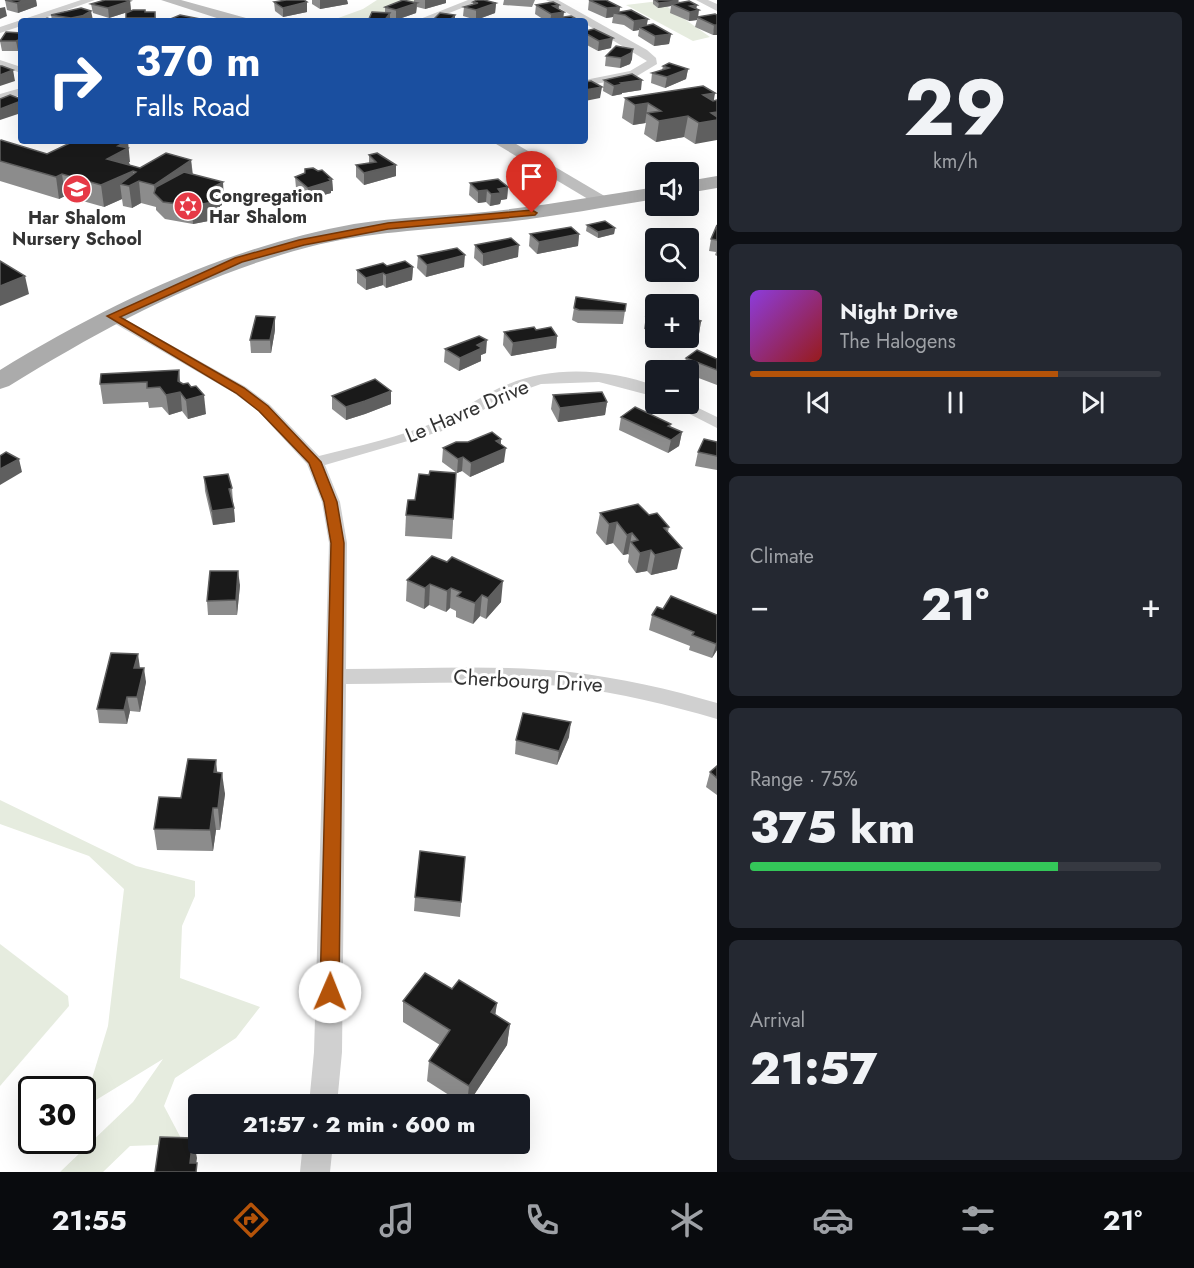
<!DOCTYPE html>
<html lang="en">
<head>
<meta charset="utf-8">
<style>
  body { margin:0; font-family:Jost,sans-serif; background:#242831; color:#f1f3f6; height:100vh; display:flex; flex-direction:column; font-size:22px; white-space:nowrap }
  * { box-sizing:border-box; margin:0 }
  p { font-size:20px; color:#9ea1a6 }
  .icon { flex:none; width:33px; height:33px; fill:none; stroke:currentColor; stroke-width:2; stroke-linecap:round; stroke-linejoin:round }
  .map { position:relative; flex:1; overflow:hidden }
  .sheet { display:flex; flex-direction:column; gap:12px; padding:12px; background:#0d0f14; width:477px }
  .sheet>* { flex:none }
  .guide { position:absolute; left:18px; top:18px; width:570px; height:126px; border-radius:6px; box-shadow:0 6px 24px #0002; background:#1a4fa0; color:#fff; overflow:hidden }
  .buttons { position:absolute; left:645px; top:162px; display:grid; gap:12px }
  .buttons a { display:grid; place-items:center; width:54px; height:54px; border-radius:6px; background:#171b24; box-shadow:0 6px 24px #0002; font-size:30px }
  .speed { position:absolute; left:18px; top:1076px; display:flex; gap:12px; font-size:30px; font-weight:700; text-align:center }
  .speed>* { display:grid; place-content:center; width:78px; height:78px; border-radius:50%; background:#171b24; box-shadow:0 6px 24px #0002; line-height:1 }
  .speed .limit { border:3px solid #111; border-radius:9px; background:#fff; color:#111 }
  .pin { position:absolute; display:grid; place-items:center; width:51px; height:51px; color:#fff; margin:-62px -26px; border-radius:50% 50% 50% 0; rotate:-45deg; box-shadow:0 0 6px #0007 }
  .pin .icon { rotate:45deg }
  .me { position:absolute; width:66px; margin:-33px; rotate:1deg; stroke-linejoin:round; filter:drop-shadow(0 0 4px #0008) }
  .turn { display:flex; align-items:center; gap:21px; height:126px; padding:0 18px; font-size:27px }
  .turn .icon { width:78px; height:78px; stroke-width:2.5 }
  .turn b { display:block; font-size:42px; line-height:51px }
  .big { font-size:45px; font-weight:800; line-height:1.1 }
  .sheet .widget { flex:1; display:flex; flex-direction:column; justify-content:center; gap:9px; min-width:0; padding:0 21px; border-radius:9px; background:#242831 }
  .sheet .dial { align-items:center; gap:0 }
  .dial b { font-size:78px; line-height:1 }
  .song { display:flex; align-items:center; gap:18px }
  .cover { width:72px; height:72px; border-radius:9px; background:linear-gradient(135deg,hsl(270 70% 55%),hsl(0 70% 35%)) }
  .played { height:6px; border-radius:3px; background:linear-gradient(90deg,#b45309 75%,#363941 75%) }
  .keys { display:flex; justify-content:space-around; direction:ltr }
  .heat { display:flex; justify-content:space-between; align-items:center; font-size:33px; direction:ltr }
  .charge { height:9px; border-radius:4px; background:linear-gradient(90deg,#34c759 75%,#363941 0) }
  .trip { position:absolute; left:188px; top:1094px; width:342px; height:60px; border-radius:6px; background:#171b24; box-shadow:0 6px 24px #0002; font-weight:800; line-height:60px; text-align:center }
  .dock { display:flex; height:96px; justify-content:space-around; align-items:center; background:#090b0e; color:#9ea1a6 }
  .dock .icon { width:42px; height:42px }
  .dock .selected { color:#b45309 }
  .dock b { font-size:27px; color:#f1f3f6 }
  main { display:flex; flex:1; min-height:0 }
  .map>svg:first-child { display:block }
  .green { fill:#e6ecdf }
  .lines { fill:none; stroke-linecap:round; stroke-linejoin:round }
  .street { fill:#d0d0d0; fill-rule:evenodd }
  .secondary { fill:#bdbdbd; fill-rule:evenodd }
  .primary { fill:#ababab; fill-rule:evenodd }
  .wall { fill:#8c8c8c }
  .shaded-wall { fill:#5f5f5f }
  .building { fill:#1a1a1a; stroke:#5f5f5f; stroke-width:1.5 }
  .route { fill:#b45309; stroke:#753606; stroke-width:1.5 }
  .labels { text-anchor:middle; stroke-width:6; stroke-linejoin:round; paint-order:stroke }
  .far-poi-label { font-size:18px; font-weight:bold; fill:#333; stroke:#fff; text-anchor:start }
  .street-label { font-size:21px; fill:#333; stroke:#fff }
</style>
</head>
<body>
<main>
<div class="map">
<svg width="717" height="1172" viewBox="0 0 717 1172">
  <rect width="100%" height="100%" fill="#fff"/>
  <g class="green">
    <polygon points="377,0 421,0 370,21 330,21 363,9"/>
    <polygon points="659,1 710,37 693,41 626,5"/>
    <polygon points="0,800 136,866 195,881 195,896 182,926 180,978 260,1007 236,1038 175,1078 164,1106 184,1144 130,1146 103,1172 60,1172 133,1102 163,1059 83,1108 108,1026 124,889 89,856 0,824"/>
    <polygon points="0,944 68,996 69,1006 0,1086"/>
  </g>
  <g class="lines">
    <g class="street">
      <polygon points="81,0 95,0 36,21 21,21 21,26 0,33 0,27"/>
      <polygon points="468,0 482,0 429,21 415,21"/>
      <polygon points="546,0 558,0 647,50 656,58 657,64 637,76 585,86 585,80 630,71 647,61"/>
      <polygon points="696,0 708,0 717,4 717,11"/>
      <polygon points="0,60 21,67 21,73 0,66"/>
      <polygon points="21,88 21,95 0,101 0,94"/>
      <path d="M112 312 246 387 270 405 319 456C359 446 400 437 438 421 459 412 478 398 499 388 549 365 605 368 656 386V397L599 382 541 384 510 395 449 429 325 465 340 502 347 543 346 669C420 669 495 664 570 672 620 678 669 689 717 703V719C669 705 620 693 570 687 495 679 420 684 346 684L342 1052 337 1104H309L314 1052 329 543 322 502 307 464 258 411 234 393 107 319 105 316 107 313Z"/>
      <polygon points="688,403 717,417 717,428 670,404"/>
      <polygon points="303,1143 333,1143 330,1172 300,1172"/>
    </g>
    <g class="secondary">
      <polygon points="161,0 181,0 246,18 248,21 226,21"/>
      <polygon points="491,141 511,141 613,201 604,206 598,205"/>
    </g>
    <g class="primary">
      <polygon points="717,176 717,188 688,193 688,181"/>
      <path d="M656 187V199C599 208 542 219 485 224 425 230 367 232 309 247 201 275 103 328 9 386L0 389V370C110 303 227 247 354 224 397 217 441 216 485 212 542 206 599 196 656 187Z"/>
    </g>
  </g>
  <g class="wall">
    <polygon points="5,0 36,0 37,6 18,13 7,10"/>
    <polygon points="312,0 347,0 348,4 320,9 312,4"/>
    <polygon points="414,0 446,0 446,3 425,9 417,7 416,13 396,20 390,18 385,13 385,7 414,2"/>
    <polygon points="504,0 535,0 532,7 503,5"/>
    <polygon points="589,0 620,7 619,12 647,25 671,34 669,44 654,46 638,36 639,30 633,31 624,25 612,23 613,17 606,18 588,10"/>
    <polygon points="653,0 677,0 678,1 678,3 696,9 698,17 717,15 713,35 695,27 697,20 689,21 670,13 671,6 658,8 653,4"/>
    <polygon points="130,1 131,11 109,18 93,13 91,4"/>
    <polygon points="274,2 307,12 283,17 275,11"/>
    <polygon points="473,2 496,3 495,13 476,20 463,16 464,7 473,4"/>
    <polygon points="536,5 559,5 558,9 563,17 580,21 546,21 535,14"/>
    <polygon points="145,10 145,12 155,12 156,21 126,21 126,18"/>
    <polygon points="51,15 93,20 40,21 52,20"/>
    <polygon points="585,24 587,25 587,31 611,48 598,51 585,44"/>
    <polygon points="21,33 21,50 18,51 2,51 0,41"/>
    <polygon points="606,56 632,59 630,64 620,68 605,66"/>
    <polygon points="663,66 688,69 686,79 665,88 651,83 652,73 662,70"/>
    <polygon points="604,80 641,90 622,93 622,94 612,96 603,91"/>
    <polygon points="715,93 695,144 684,137 656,142 644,134 646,123 633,125 622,118 625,98"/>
    <polygon points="0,141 47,154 130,162 129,162 130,165 140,168 191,160 193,174 224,199 222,200 222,205 220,206 220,210 218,211 219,219 193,224 165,219 156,210 156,207 141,203 132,208 123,206 122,199 104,207 65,196 59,199 0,181"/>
    <polygon points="369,155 396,176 364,185 356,177 356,165 369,163"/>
    <polygon points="305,169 318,171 332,179 333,191 331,191 331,193 309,199 296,188 295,177 305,173"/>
    <polygon points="470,183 508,187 507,199 501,200 500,204 490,206 486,202 478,203 469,195"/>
    <polygon points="587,225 615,228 614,234 598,238 586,231"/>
    <polygon points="717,225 717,256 715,255 716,252 709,251 711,239"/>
    <polygon points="530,234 579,234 578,246 537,254 529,246"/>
    <polygon points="475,245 518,257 483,266 474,258"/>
    <polygon points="418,256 464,267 426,277 417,268"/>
    <polygon points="387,266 413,267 412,280 386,288 383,285 366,290 357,283 357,270"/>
    <polygon points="626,304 623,324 578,323 572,320 574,308"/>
    <polygon points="656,308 656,332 644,329 646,316"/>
    <polygon points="688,317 701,321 699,334 694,341 679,338 688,338"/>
    <polygon points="275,330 271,353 251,353 250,340"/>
    <polygon points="536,330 557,336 556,348 511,356 503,345 504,332"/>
    <polygon points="445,349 486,353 481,355 481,361 459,371 444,362"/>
    <polygon points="686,358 717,359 717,385 688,374 688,370 683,370"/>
    <polygon points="179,370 180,382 206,414 188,419 182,411 169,415 162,407 149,408 148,402 103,404 100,384"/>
    <polygon points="553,395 607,402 605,415 558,422 551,409"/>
    <polygon points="332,396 391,404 365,414 346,420 332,409"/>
    <polygon points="621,417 671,424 670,427 682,432 679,446 668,453 619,430"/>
    <polygon points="501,439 501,444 504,462 470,477 462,471 457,473 442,462 443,448 468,442"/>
    <polygon points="717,442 717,470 695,466 698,452"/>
    <polygon points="456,473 452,539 405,536 406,515 429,475"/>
    <polygon points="204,477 232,488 233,502 235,522 213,525 205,491"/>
    <polygon points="600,513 649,515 669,527 668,532 677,569 651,575 647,571 636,573 628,562 629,555 628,554 623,555 613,543 606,545 596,533"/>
    <polygon points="432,556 501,602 486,619 480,616 473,624 456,617 456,611 450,608 446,612 429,605 424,609 406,601 407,580"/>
    <polygon points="240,585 237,615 208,615 207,601"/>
    <polygon points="663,609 717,615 717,650 712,658 689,650 690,646 649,630 652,615"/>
    <polygon points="140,668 146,682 140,712 130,711 127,724 99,723 97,709"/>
    <polygon points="569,737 557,765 515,754 516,740"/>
    <polygon points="717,766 717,795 706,787 710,772"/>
    <polygon points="218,773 225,794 220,830 216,830 213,851 157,850 154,829 181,798"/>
    <polygon points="465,857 460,917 414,911 415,897"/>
    <polygon points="452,989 497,1003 495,1015 510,1024 507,1045 468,1104 463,1104 427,1081 429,1061 440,1045 403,1022 403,1001"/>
  </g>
  <g class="shaded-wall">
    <polygon points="25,0 36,0 37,6 18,13 17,3"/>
    <polygon points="320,0 347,0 348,4 320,9"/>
    <polygon points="425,0 446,0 446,3 425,9"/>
    <polygon points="130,1 131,11 109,18 108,8"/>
    <polygon points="678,1 677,6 672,4 671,6 658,8 659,3"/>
    <polygon points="307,2 307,12 283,17 283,8"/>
    <polygon points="417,3 416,13 396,20 396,10"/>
    <polygon points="496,3 495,13 476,20 476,10"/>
    <polygon points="559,5 558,13 564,12 563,21 557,18 557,21 550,21 553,6"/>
    <polygon points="697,5 696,11 699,10 698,18 697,17 697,20 689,21 690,6"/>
    <polygon points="5,7 7,16 0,19 0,8"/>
    <polygon points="620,7 619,14 614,13 613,17 606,18 607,8"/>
    <polygon points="91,11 93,20 91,21 72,21 71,18 84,15"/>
    <polygon points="390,13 390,21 384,21"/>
    <polygon points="455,15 455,21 449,21"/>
    <polygon points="648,19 646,29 639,27 639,30 633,31 634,21"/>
    <polygon points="717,19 717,35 713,35 714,25"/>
    <polygon points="671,34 669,44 654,46 655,36"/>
    <polygon points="613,38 611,48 598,51 599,41"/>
    <polygon points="21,39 21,50 18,51 16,41"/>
    <polygon points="633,49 632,59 630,64 620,68 621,58"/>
    <polygon points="688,69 686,79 665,88 667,77"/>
    <polygon points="13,70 15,81 0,86 0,75"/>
    <polygon points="642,80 641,90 622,93 622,94 612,96 614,86 621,83"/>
    <polygon points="602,87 600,98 585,101 585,90"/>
    <polygon points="715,93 712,112 717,112 717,140 695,144 703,95"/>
    <polygon points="21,101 21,113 0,120 0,109"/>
    <polygon points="648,103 645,123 633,125 635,105"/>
    <polygon points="688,116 684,137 656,142 659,121"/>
    <polygon points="127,141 128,141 130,162 129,162 130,169 107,159 118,146"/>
    <polygon points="191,160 193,182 155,193 154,185"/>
    <polygon points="396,165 396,176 364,185 364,173"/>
    <polygon points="133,171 134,183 139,181 141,203 132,208 129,186 120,184 122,199 104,207 101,185"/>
    <polygon points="62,174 65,196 59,199 56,177"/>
    <polygon points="329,179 332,179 333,191 331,191 331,193 309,199 308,188"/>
    <polygon points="223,182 224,199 222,200 222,205 220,206 220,210 218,211 219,219 193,224 192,206 209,199 215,186"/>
    <polygon points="508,187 507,199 501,200 500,204 490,206 491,194 498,189"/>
    <polygon points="487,190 486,202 478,203 478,191"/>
    <polygon points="615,228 614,234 598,238 598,232"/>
    <polygon points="579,234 578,246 537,254 539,242"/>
    <polygon points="519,245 518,257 483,266 483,254"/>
    <polygon points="465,255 464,267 426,277 427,265"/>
    <polygon points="413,267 412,280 386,288 386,275"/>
    <polygon points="383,273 383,285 366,290 366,278"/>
    <polygon points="25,276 29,294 0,306 0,286"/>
    <polygon points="275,317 275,330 271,353 270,340"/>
    <polygon points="701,321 699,334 694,341 696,328"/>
    <polygon points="557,336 556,348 511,356 513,343"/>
    <polygon points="487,340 486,353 481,355 481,361 459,371 460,358 477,345"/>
    <polygon points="179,370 182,411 169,415 166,395 178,381"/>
    <polygon points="391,391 391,404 365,414 346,420 346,407"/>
    <polygon points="204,395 206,414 188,419 186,400"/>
    <polygon points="607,402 605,415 558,422 560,408"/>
    <polygon points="682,432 679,446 668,453 671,440"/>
    <polygon points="501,439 500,450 506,448 504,462 470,477 471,463 496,441"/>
    <polygon points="463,457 462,471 457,473 458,459"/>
    <polygon points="19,459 22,472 0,485 0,469"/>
    <polygon points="234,508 235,522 213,525 212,511"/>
    <polygon points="617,522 613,543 606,545 609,524"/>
    <polygon points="632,533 628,554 623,555 627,535"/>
    <polygon points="682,548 677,569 651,575 655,555"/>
    <polygon points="651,550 647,571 636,573 640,553"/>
    <polygon points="238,571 240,585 237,615 236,600"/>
    <polygon points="503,581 501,602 486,619 488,598"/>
    <polygon points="430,584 429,605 424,609 425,588"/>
    <polygon points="451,588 450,608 446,612 447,591"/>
    <polygon points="482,595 480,616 473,624 475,603"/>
    <polygon points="717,642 717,650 712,658 716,644"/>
    <polygon points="138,654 140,668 134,668"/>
    <polygon points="144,668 146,682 140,712 137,697"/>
    <polygon points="127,697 130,711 127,724 124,710"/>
    <polygon points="571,722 569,737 557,765 559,751"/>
    <polygon points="216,760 218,781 214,772"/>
    <polygon points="222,773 225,794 220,830 218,808"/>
    <polygon points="213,808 216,830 213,851 210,830"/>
    <polygon points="497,1003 494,1023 491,1012"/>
    <polygon points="510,1024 507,1045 468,1104 467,1104 469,1086"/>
    <polygon points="193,1138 197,1158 195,1172 190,1163"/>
  </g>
  <g class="building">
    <polygon points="5,0 25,0 17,3"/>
    <polygon points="105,0 125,0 130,1 108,8 91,4"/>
    <polygon points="286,0 304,0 307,2 283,8 274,2"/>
    <polygon points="403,0 417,3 396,10 385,7"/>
    <polygon points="477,0 484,0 496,3 476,10 464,7 478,3 473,2"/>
    <polygon points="589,0 606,0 620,7 607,8"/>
    <polygon points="655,0 677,0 678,1 659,3"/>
    <polygon points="689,1 697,5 690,6 699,10 690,12 672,4"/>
    <polygon points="553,2 559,5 553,6 564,12 551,14 536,5"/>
    <polygon points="81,8 91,11 84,15 86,15 71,18 51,15"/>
    <polygon points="133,10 145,10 145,12 155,12 155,18 126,18 126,13"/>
    <polygon points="631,10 648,19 634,21 625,15 614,13"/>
    <polygon points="372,12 390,13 384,21 368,21"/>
    <polygon points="440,13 455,15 449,21 432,21"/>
    <polygon points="715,14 717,15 717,25 714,25 697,17"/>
    <polygon points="180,15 200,19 197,20 200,21 173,21 168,20"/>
    <polygon points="571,16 580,21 563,21 557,18"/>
    <polygon points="47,18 56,21 40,21"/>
    <polygon points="653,24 671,34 655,36 639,27"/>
    <polygon points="594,29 613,38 599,41 585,33 585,31"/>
    <polygon points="6,32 21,33 21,39 16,41 0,41"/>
    <polygon points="616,46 633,49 631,53 621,58 606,56"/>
    <polygon points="669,63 688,69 667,77 652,73 669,68 663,66"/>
    <polygon points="0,66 2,66 13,70 0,75"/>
    <polygon points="632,74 642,80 621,83 623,84 614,86 604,80"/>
    <polygon points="591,81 602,87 585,90 585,82"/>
    <polygon points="703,86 715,93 703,95 713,101 717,100 717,112 711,113 717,117 717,120 699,123 688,116 659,121 647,113 661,111 648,103 635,105 625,98"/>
    <polygon points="10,95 21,99 21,101 0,109 0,99"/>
    <polygon points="1,140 47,154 74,141 127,141 118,146 128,148 107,159 140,168 166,153 191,160 154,185 139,181 129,186 120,184 136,172 133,171 101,185 62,174 56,177 0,161 0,141"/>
    <polygon points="377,153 396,165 364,173 356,165 376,162 369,155"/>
    <polygon points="313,168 318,171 322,170 332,179 329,179 331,181 308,188 295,177 305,173 305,169"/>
    <polygon points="184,172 223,182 215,186 221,188 214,192 219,193 209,199 218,201 192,206 163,202 154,193 156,187"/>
    <polygon points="498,179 508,187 498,189 501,193 491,194 487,190 478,191 470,183"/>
    <polygon points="605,221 615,228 598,232 587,225"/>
    <polygon points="717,225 717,240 711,239"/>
    <polygon points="571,227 579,234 539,242 530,234"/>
    <polygon points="511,238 519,245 483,254 475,245"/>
    <polygon points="457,248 465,255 427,265 418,256"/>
    <polygon points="0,261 25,276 0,286"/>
    <polygon points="405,261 413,267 386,275 383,273 366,278 357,270 383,263 387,266"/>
    <polygon points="576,297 626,304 625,311 579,310 574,308"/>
    <polygon points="653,307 656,308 656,319 646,316"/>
    <polygon points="256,316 275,317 270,340 250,340"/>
    <polygon points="688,317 701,321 696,328 688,326"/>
    <polygon points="534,327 536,330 551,327 557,336 513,343 504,332"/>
    <polygon points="479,336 487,340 477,345 482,348 460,358 445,349"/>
    <polygon points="697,350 717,359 717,370 686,358"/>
    <polygon points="179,370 178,381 183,384 188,383 191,387 196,386 204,395 186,400 180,392 166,395 160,387 147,388 147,382 100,384 101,374"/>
    <polygon points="375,379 391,391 365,401 346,407 332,396"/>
    <polygon points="602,392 607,402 560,408 553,395"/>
    <polygon points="635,407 671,424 668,426 682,432 671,440 621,417"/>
    <polygon points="492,432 501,439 496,441 506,448 471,463 463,457 458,459 443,448 456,442 468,442"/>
    <polygon points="704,439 717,442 717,456 698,452"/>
    <polygon points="6,452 19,459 0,469 0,456"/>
    <polygon points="430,471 456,473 453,519 406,515 408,500 415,500 419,474 429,475"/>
    <polygon points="228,474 232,488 229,489 234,508 212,511 204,477"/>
    <polygon points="638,504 649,515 657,513 669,527 664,528 682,548 655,555 651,550 640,553 631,542 638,540 632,533 627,535 617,522 609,524 600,513"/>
    <polygon points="432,556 447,562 452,557 503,581 488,598 482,595 475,603 457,596 461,592 451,588 447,591 430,584 425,588 407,580"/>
    <polygon points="210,571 238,571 236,600 207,601"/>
    <polygon points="671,596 717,615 717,642 716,644 692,635 694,632 652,615 657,607 663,609"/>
    <polygon points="111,653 138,654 134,668 144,668 137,697 127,697 124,710 97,709"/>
    <polygon points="523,713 571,722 559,751 516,740"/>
    <polygon points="188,759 216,760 214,772 222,773 218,808 213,808 210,830 154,829 159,797 181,798"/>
    <polygon points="717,766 717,778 710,772"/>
    <polygon points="420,851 465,857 461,902 415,897"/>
    <polygon points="425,973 452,989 459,980 497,1003 491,1012 510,1024 469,1086 429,1061 450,1030 403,1001"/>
    <polygon points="160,1137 193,1138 190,1163 197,1163 196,1172 155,1172"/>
  </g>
  <polygon class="route" points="532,210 537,213 535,215 388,229 304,245 242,262 120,317 244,388 268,406 321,462 337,502 344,543 339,992 336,998 330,1000 323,998 320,992 331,543 324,502 309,463 259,411 236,393 107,316 235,258 299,240 388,223"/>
  <defs>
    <g id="school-disc" transform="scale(1.5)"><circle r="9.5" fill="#e63946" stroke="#fff"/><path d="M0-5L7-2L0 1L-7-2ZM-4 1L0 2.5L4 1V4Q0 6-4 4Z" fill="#fff"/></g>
    <g id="synagogue-disc" transform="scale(1.5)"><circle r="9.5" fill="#e63946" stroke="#fff"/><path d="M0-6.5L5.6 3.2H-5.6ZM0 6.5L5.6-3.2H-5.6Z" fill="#fff"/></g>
  </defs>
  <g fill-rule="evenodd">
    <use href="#school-disc" x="77" y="189"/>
    <use href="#synagogue-disc" x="188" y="206"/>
  </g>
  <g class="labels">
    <g class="far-poi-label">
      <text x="209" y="202">Congregation<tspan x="209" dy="21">Har Shalom</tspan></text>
      <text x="77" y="224" text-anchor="middle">Har Shalom<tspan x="77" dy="21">Nursery School</tspan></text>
    </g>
    <g class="street-label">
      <text transform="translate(467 411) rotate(-23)" y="7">Le Havre Drive</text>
      <text transform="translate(528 681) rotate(3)" y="7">Cherbourg Drive</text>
    </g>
  </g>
</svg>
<div class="buttons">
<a><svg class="icon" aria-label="sound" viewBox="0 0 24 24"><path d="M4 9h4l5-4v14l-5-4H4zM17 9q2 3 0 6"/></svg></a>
<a><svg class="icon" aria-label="search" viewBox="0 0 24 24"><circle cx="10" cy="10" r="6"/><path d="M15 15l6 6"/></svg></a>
<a>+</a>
<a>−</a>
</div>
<div class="speed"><div class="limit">30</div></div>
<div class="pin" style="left:532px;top:213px;background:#d93025"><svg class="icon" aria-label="arrive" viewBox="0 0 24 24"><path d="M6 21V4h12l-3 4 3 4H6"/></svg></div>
<svg class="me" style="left:330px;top:992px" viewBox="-20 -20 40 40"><circle r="19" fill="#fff"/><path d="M0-13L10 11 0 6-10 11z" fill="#b45309"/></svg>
<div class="trip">21:57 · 2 min · 600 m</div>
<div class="guide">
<div class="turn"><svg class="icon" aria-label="right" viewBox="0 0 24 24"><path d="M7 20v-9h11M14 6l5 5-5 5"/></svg><div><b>370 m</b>Falls Road</div></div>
</div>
</div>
<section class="sheet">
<div class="widget dial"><b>29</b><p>km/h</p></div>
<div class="widget">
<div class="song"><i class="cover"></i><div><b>Night Drive</b><p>The Halogens</p></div></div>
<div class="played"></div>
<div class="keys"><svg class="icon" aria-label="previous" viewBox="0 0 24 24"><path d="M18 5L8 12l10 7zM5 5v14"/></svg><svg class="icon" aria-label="pause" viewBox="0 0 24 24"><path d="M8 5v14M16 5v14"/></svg><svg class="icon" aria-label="next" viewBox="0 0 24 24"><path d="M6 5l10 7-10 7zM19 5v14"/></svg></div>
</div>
<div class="widget"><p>Climate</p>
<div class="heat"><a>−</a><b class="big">21°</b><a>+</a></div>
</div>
<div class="widget"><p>Range · 75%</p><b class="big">375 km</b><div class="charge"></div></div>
<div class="widget"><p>Arrival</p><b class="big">21:57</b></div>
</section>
</main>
<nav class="dock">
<b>21:55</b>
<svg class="icon selected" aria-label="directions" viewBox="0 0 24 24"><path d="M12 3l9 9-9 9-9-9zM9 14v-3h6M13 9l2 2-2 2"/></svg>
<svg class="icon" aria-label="music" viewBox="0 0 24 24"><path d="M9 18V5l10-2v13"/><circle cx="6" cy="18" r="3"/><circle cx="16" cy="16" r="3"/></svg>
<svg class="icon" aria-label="phone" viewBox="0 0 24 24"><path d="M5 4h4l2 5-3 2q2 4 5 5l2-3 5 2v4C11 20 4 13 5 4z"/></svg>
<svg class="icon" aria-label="climate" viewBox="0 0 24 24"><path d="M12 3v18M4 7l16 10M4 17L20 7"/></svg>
<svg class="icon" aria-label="car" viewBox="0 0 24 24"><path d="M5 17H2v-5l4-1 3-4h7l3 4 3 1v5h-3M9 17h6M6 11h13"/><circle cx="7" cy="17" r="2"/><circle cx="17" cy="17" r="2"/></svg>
<svg class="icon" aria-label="filters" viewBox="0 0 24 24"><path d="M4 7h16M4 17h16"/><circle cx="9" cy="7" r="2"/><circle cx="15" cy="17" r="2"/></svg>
<b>21°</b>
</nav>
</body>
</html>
